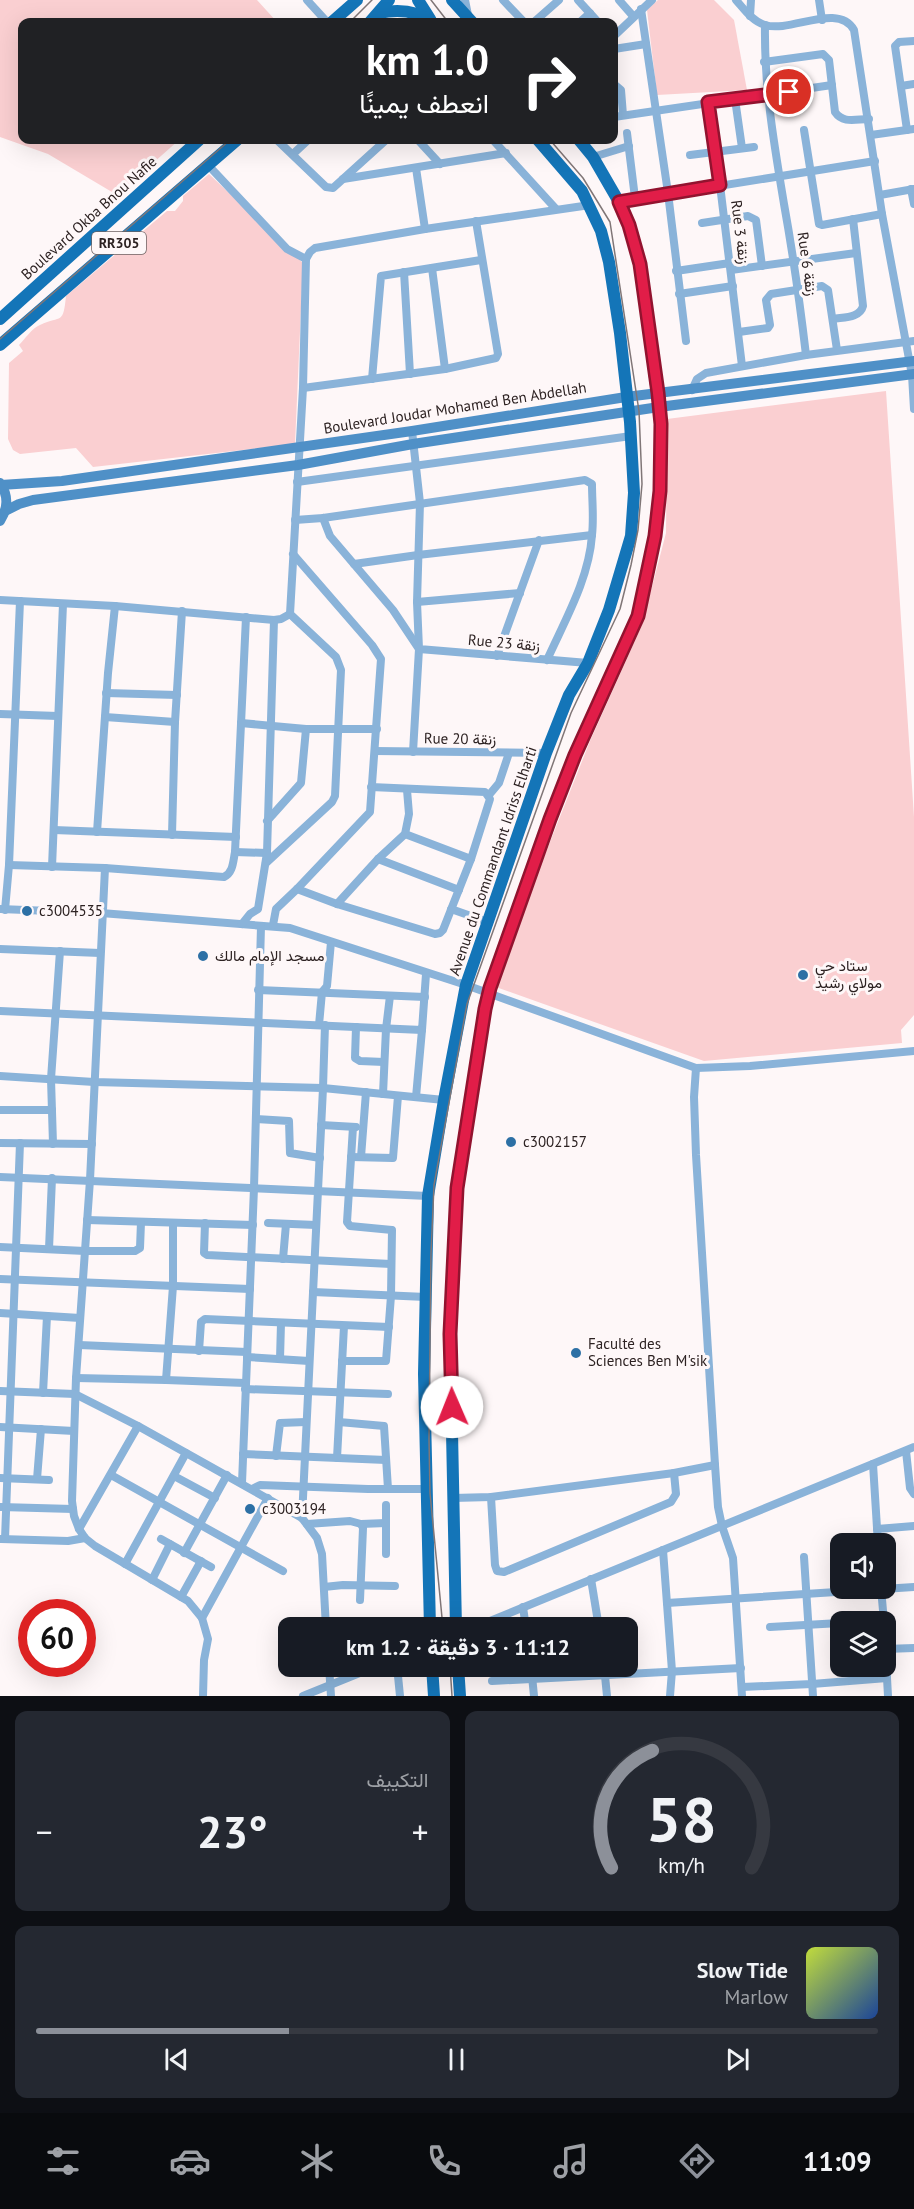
<!DOCTYPE html>
<html lang="ar">
<head>
<meta charset="utf-8">
<style>
  body { margin:0; font-family:"PT Sans",Vazirmatn,sans-serif; background:#242831; color:#f1f3f6; direction:rtl; height:100vh; display:flex; flex-direction:column; font-size:22px; white-space:nowrap }
  * { box-sizing:border-box; margin:0 }
  p { font-size:20px; color:#9ea1a6 }
  .icon { flex:none; width:33px; height:33px; fill:none; stroke:currentColor; stroke-width:2; stroke-linecap:round; stroke-linejoin:round }
  .map { position:relative; height:1696px; overflow:hidden; direction:ltr }
  .details { display:flex; flex-direction:column; gap:15px; padding:15px; background:#0d0f14; flex:1 }
  .details>* { flex:none }
  .hud { position:absolute; left:18px; top:18px; width:600px; height:126px; border-radius:12px; box-shadow:0 6px 24px #0002; direction:rtl; background:#202124; color:#fff; overflow:hidden }
  .controls { position:absolute; left:830px; top:1533px; display:grid; gap:12px }
  .controls a { display:grid; place-items:center; width:66px; height:66px; border-radius:12px; background:#171b24; box-shadow:0 6px 24px #0002; font-size:30px }
  .speed { position:absolute; left:18px; top:1599px; display:flex; gap:12px; font-size:30px; font-weight:700; text-align:center }
  .speed>* { display:grid; place-content:center; width:78px; height:78px; border-radius:50%; background:#171b24; box-shadow:0 6px 24px #0002; line-height:1 }
  .speed .limit { border:9px solid #d22; background:#fff; color:#111 }
  .pin { position:absolute; display:grid; place-items:center; width:51px; height:51px; color:#fff; margin:-26px; border:3px solid #fff; border-radius:50%; box-shadow:0 2px 6px #0007 }
  .me { position:absolute; width:66px; margin:-33px; rotate:359deg; stroke-linejoin:round; filter:drop-shadow(0 0 4px #0008) }
  .turn { display:flex; align-items:center; gap:21px; height:126px; padding:0 30px; font-size:27px }
  .turn .icon { width:78px; height:78px; stroke-width:2.5 }
  .turn b { display:block; font-size:42px; line-height:51px }
  .big { font-size:45px; font-weight:800; line-height:1.1 }
  .details .tile { flex:1; display:flex; flex-direction:column; justify-content:center; gap:9px; min-width:0; padding:0 21px; border-radius:12px; background:#242831 }
  .details .dial { align-items:center; gap:0 }
  .dial svg { height:156px; overflow:visible; fill:none; stroke:#363941; stroke-width:7; stroke-linecap:round; text-anchor:middle }
  .dial text { fill:#f1f3f6; stroke:none }
  .song { display:flex; align-items:center; gap:18px }
  .cover { width:72px; height:72px; border-radius:9px; background:linear-gradient(135deg,hsl(70 70% 55%),hsl(220 70% 35%)) }
  .played { height:6px; border-radius:3px; background:linear-gradient(90deg,#8c9099 30%,#363941 30%) }
  .keys { display:flex; justify-content:space-around; direction:ltr }
  .heat { display:flex; justify-content:space-between; align-items:center; font-size:33px; direction:ltr }
  .details .tiles { flex:1; display:grid; gap:15px; grid-template-columns:1fr 1fr }
  .tile:last-child { grid-column:span 2 }
  .trip { position:absolute; left:278px; top:1617px; width:360px; height:60px; border-radius:12px; background:#171b24; box-shadow:0 6px 24px #0002; font-weight:800; line-height:60px; text-align:center; direction:rtl }
  .tab-bar { display:flex; height:96px; justify-content:space-around; align-items:center; background:#090b0e; color:#9ea1a6 }
  .tab-bar .icon { width:42px; height:42px }
  .tab-bar .current { color:#8c9099 }
  .tab-bar b { font-size:27px; color:#f1f3f6 }
  .map>svg:first-child { display:block }
  .green { fill:#facfd1 }
  .lines { fill:none; stroke-linecap:round; stroke-linejoin:round }
  .street { stroke:#8ab3d9; stroke-width:8 }
  .secondary { stroke:#4f90c7; stroke-width:10 }
  .primary { stroke:#1475b8; stroke-width:12 }
  .tram { stroke:#807677; stroke-width:1.5 }
  .route-casing { stroke:#92132f; stroke-width:15 }
  .route { stroke:#e11d48; stroke-width:10 }
  .poi-dot { fill:#2d70a5; stroke:#fef7f8; stroke-width:2 }
  .labels { text-anchor:middle; stroke-width:6; stroke-linejoin:round; paint-order:stroke }
  .shield { fill:#fef7f8; stroke:#6c6262; stroke-width:1.5 }
  .shield-label { font-size:14px; font-weight:bold; fill:#2d2222 }
  .street-label { font-size:15px; fill:#2d2222; stroke:#fef7f8 }
  .poi-label { font-size:15px; fill:#2d2222; stroke:#fef7f8; text-anchor:start }
</style>
</head>
<body>
<div class="map">
<svg width="914" height="1696" viewBox="0 0 914 1696">
  <rect width="100%" height="100%" fill="#fef7f8"/>
  <g class="green">
    <polygon points="0,0 257,0 277,22 22,22 22,140 179,140 117,195 48,154 0,137"/>
    <polygon points="658,0 714,0 734,20 747,90 657,95 647,10"/>
    <path d="M209 174 303 263 295 444 93 467 76 448 20 454 13 450 8 439 9 363 23 351 19 345C25 339 32 328 40 325 62 315 63 325 66 296L167 211H175L183 201V196Z"/>
    <polygon points="886,391 914,817 914,1015 901,1030 902,1043 704,1061 493,986 590,741 642,625 666,533 667,419"/>
  </g>
  <g class="lines">
    <g class="street">
      <polyline points="307,0 327,22"/>
      <polyline points="465,0 468,15"/>
      <polyline points="503,0 524,22"/>
      <polyline points="578,0 598,22"/>
      <polyline points="619,0 633,16"/>
      <path d="M736 0C744 9 752 21 765 25 791 33 838 2 854 30L882 214 912 375 914 409"/>
      <polyline points="819,0 822,20"/>
      <polyline points="641,9 668,193 686,341"/>
      <polyline points="750,16 751,0"/>
      <polyline points="534,22 559,0"/>
      <polyline points="580,22 590,13"/>
      <path d="M765 25C764 86 774 144 784 204 793 254 800 304 806 355"/>
      <polyline points="614,36 652,0"/>
      <polyline points="614,49 646,44"/>
      <path d="M764 62 823 54 829 60 835 112C843 124 856 119 869 119"/>
      <polyline points="614,84 621,90 623,115"/>
      <polyline points="901,86 914,84"/>
      <polyline points="735,99 742,148"/>
      <polyline points="708,102 720,185 742,366"/>
      <polyline points="614,117 832,85"/>
      <polyline points="804,130 819,224 822,225 882,214"/>
      <polyline points="907,130 895,46 899,42 914,41"/>
      <polyline points="627,133 635,198"/>
      <polyline points="871,135 914,129"/>
      <polyline points="277,140 326,187 333,188 386,140"/>
      <polyline points="418,140 440,164"/>
      <polyline points="493,140 556,209"/>
      <polyline points="293,154 308,140"/>
      <polyline points="690,155 754,147"/>
      <polyline points="593,157 629,146"/>
      <polyline points="208,165 287,249 306,259"/>
      <polyline points="416,168 425,229"/>
      <polyline points="343,179 506,153"/>
      <polyline points="911,189 914,204"/>
      <polyline points="880,195 914,189"/>
      <polyline points="619,202 875,161"/>
      <polyline points="702,223 748,216 756,220 762,266"/>
      <polyline points="432,268 445,369"/>
      <polyline points="731,270 856,253"/>
      <polyline points="676,271 730,263"/>
      <polyline points="404,272 410,374"/>
      <polyline points="679,294 733,286"/>
      <path d="M833 319C844 317 860 318 863 306L853 219"/>
      <polyline points="739,332 768,328 770,325 766,300 771,294 822,286 828,290 837,350"/>
      <polyline points="372,379 381,276 481,260"/>
      <polyline points="303,388 445,369 496,358 498,354 476,221"/>
      <polyline points="692,390 697,379 706,373 806,355 914,341"/>
      <polyline points="412,431 420,503 417,602 419,649 588,663"/>
      <polyline points="297,482 631,436"/>
      <polyline points="323,518 330,536 393,610 419,649 413,752"/>
      <path d="M295 520 323 518 585 480 592 484C592 501 594 518 592 535 589 579 565 620 547 660"/>
      <polyline points="354,564 418,555 592,535"/>
      <polyline points="0,600 115,606 274,620 281,619 290,614"/>
      <polyline points="417,602 520,593"/>
      <polyline points="497,656 539,540"/>
      <polyline points="106,693 177,695"/>
      <polyline points="0,714 58,716"/>
      <polyline points="105,717 175,722"/>
      <polyline points="241,723 306,729 377,729"/>
      <polyline points="375,751 546,753"/>
      <polyline points="489,795 499,783 509,753"/>
      <polyline points="267,821 301,783 306,729"/>
      <polyline points="54,830 236,837"/>
      <polyline points="97,832 108,673 115,606"/>
      <polyline points="405,834 471,859"/>
      <polyline points="172,835 175,722 182,611"/>
      <polyline points="235,852 267,853"/>
      <polyline points="378,859 459,890"/>
      <polyline points="266,863 332,802 335,796 341,670 336,657 290,614 303,388 306,259 310,252 315,248 425,229 590,205"/>
      <path d="M9 865 105 868 224 877C233 873 233 862 235 852L246 617"/>
      <polyline points="52,867 63,604"/>
      <polyline points="105,868 90,1180 76,1378 72,1501 74,1516 79,1529 85,1538 95,1546 188,1601 202,1618 208,1639 204,1660 203,1696"/>
      <polyline points="297,889 337,904 435,934 440,933 443,930 471,859 490,799 485,792 371,787"/>
      <polyline points="337,904 378,859 405,834 409,814 407,790"/>
      <polyline points="0,909 101,913 290,928 466,985 696,1068 750,1066 914,1051"/>
      <polyline points="451,909 488,922"/>
      <polyline points="5,910 9,865 20,601"/>
      <polyline points="242,924 250,914 258,909 267,853 274,620"/>
      <polyline points="273,925 276,909 297,889 370,812 381,659 372,645 293,554"/>
      <polyline points="0,949 100,953"/>
      <polyline points="258,990 425,997"/>
      <polyline points="0,1011 422,1030 426,974"/>
      <polyline points="319,1025 322,992 327,986 331,942"/>
      <polyline points="356,1027 355,1058 360,1061 384,1062"/>
      <polyline points="696,1068 694,1097 696,1155 715,1465 718,1507 722,1526 733,1558 742,1696"/>
      <polyline points="0,1076 94,1082 323,1088 444,1100"/>
      <polyline points="383,1094 386,1029 390,996"/>
      <polyline points="416,1097 422,1030"/>
      <polyline points="0,1110 52,1110"/>
      <polyline points="256,1119 289,1121 290,1153 320,1158"/>
      <polyline points="321,1125 356,1127"/>
      <polyline points="0,1143 92,1144"/>
      <polyline points="53,1144 51,1079 60,951"/>
      <polyline points="351,1157 393,1158 398,1096"/>
      <polyline points="361,1157 366,1092"/>
      <polyline points="0,1177 428,1196"/>
      <polyline points="87,1220 253,1225"/>
      <polyline points="205,1223 204,1253 207,1255 391,1264"/>
      <polyline points="268,1223 316,1225"/>
      <polyline points="0,1247 85,1251 135,1251 140,1248 141,1222"/>
      <polyline points="49,1249 52,1178"/>
      <polyline points="283,1259 286,1224"/>
      <polyline points="0,1279 250,1289"/>
      <polyline points="313,1292 426,1297"/>
      <polyline points="0,1313 80,1318"/>
      <polyline points="79,1345 247,1352"/>
      <polyline points="199,1351 201,1322 205,1319 389,1327"/>
      <polyline points="247,1357 309,1361"/>
      <polyline points="280,1359 281,1323"/>
      <polyline points="342,1361 386,1361 391,1296 392,1230 350,1226 347,1222 353,1127"/>
      <polyline points="76,1378 166,1380 173,1286 173,1223"/>
      <polyline points="166,1380 245,1383"/>
      <polyline points="245,1389 388,1394"/>
      <polyline points="0,1391 75,1394 138,1426 302,1518 317,1538 322,1554 326,1628"/>
      <polyline points="43,1393 47,1316"/>
      <polyline points="339,1422 384,1426 388,1489"/>
      <polyline points="0,1427 74,1431"/>
      <polyline points="906,1451 910,1488 914,1494"/>
      <polyline points="243,1454 386,1460"/>
      <polyline points="276,1456 280,1423 306,1422"/>
      <polyline points="337,1458 344,1326"/>
      <polyline points="873,1464 878,1544"/>
      <polyline points="111,1475 283,1571"/>
      <polyline points="174,1476 215,1498"/>
      <polyline points="0,1478 49,1480"/>
      <polyline points="37,1479 41,1429"/>
      <polyline points="242,1483 254,1188 261,926"/>
      <polyline points="252,1489 260,1485 368,1489 426,1489"/>
      <polyline points="491,1497 495,1565 497,1571 504,1572 671,1502 676,1494 674,1473"/>
      <polyline points="453,1498 491,1497 674,1473 715,1465"/>
      <polyline points="1,1507 73,1509"/>
      <polyline points="302,1518 323,1088 325,1025"/>
      <polyline points="307,1524 350,1521 361,1524 363,1528 360,1600"/>
      <polyline points="361,1524 386,1523"/>
      <polyline points="79,1529 138,1426"/>
      <polyline points="877,1529 914,1526"/>
      <polyline points="1,1539 68,1541 85,1538"/>
      <polyline points="5,1539 20,1143"/>
      <polyline points="161,1539 211,1567"/>
      <polyline points="663,1550 672,1671 670,1696"/>
      <polyline points="184,1553 227,1475"/>
      <polyline points="386,1554 386,1505"/>
      <polyline points="804,1557 813,1696"/>
      <polyline points="125,1564 186,1453"/>
      <polyline points="591,1579 599,1628"/>
      <polyline points="152,1580 170,1544"/>
      <polyline points="324,1587 343,1585 395,1586"/>
      <polyline points="881,1588 884,1622"/>
      <polyline points="181,1597 201,1561"/>
      <polyline points="667,1603 914,1587"/>
      <polyline points="523,1607 526,1628"/>
      <polyline points="202,1618 268,1498"/>
      <polyline points="770,1627 840,1623"/>
      <polyline points="473,1628 914,1447"/>
      <polyline points="885,1642 888,1696"/>
      <polyline points="885,1649 914,1648"/>
      <polyline points="329,1666 331,1696"/>
      <polyline points="397,1666 400,1696"/>
      <polyline points="531,1666 534,1696"/>
      <polyline points="604,1666 607,1696"/>
      <polyline points="492,1681 741,1668"/>
      <polyline points="742,1687 812,1684 887,1678"/>
      <polyline points="303,1696 377,1666"/>
    </g>
    <g class="secondary">
      <path d="M0 483C9 496 8 508 0 521"/>
      <polyline points="1,485 62,481 412,431 626,397 914,361"/>
      <polyline points="5,511 19,504 33,500 298,465 413,444 659,407 914,374"/>
    </g>
    <g class="primary">
      <polyline points="418,0 430,19"/>
      <polyline points="452,0 472,22"/>
      <path d="M379 13C398 9 416 10 432 22"/>
      <polyline points="332,22 357,0"/>
      <polyline points="370,22 389,0"/>
      <polyline points="0,319 199,140"/>
      <polyline points="0,345 237,140"/>
      <polyline points="430,1628 424,1374 428,1196 444,1100 466,985 546,753 569,695 588,663 609,610 631,536 634,493 630,422 620,333 609,262 601,231 582,191 538,140"/>
      <polyline points="456,1628 450,1334 457,1188 485,1009 490,988 550,819 575,755 638,616 655,536 660,491 661,424 640,263 629,225 619,202 593,157 579,140"/>
      <polyline points="432,1666 434,1696"/>
      <polyline points="458,1666 460,1696"/>
    </g>
    <g class="tram">
      <polyline points="431,0 448,22"/>
      <polyline points="350,22 372,0"/>
      <polyline points="0,339 230,140"/>
      <polyline points="443,1628 430,1493 429,1439 431,1254 434,1185 467,1004 571,713 620,609 631,565 638,530 642,484 639,411 610,222 583,178 550,140"/>
      <polyline points="450,1666 452,1696"/>
    </g>
  </g>
  <g class="lines">
    <g class="route-casing">
      <polyline id="route" points="452,1407 450,1334 457,1188 485,1009 490,988 550,819 575,755 638,616 655,536 660,491 661,424 658,393 640,264 629,225 619,202 720,185 708,102 789,92"/>
    </g>
    <use href="#route" class="route"/>
  </g>
  <g class="poi-dot">
    <circle cx="27" cy="911" r="6"/>
    <circle cx="203" cy="956" r="6"/>
    <circle cx="803" cy="975" r="6"/>
    <circle cx="511" cy="1142" r="6"/>
    <circle cx="576" cy="1353" r="6"/>
    <circle cx="250" cy="1509" r="6"/>
  </g>
  <g class="labels">
    <rect class="shield" x="92" y="232" width="54" height="22" rx="4.5"/>
    <g class="shield-label">
      <text x="119" y="248">RR305</text>
    </g>
    <g class="street-label">
      <text transform="translate(89 218) rotate(-42)" y="5">Boulevard Okba Bnou Nafie</text>
      <text transform="translate(740 232) rotate(83)" y="5">Rue 3 زنقة</text>
      <text transform="translate(807 264) rotate(82)" y="5">Rue 6 زنقة</text>
      <text transform="translate(455 408) rotate(-9)" y="5">Boulevard Joudar Mohamed Ben Abdellah</text>
      <text transform="translate(504 643) rotate(5)" y="5">Rue 23 زنقة</text>
      <text transform="translate(460 739) rotate(1)" y="5">Rue 20 زنقة</text>
      <text transform="translate(493 861) rotate(-71)" y="5">Avenue du Commandant Idriss Elharti</text>
    </g>
    <g class="poi-label">
      <text x="39" y="916">c3004535</text>
      <text x="215" y="961">مسجد الإمام مالك</text>
      <text x="815" y="971">ستاد حي<tspan x="815" dy="17">مولاي رشيد</tspan></text>
      <text x="523" y="1147">c3002157</text>
      <text x="588" y="1349">Faculté des<tspan x="588" dy="17">Sciences Ben M'sik</tspan></text>
      <text x="262" y="1514">c3003194</text>
    </g>
  </g>
</svg>
<div class="controls">
<a><svg class="icon" aria-label="sound" viewBox="0 0 24 24"><path d="M4 9h4l5-4v14l-5-4H4zM17 9q2 3 0 6"/></svg></a>
<a><svg class="icon" aria-label="layers" viewBox="0 0 24 24"><path d="M12 4l9 5-9 5-9-5zM3 14l9 5 9-5"/></svg></a>
</div>
<div class="speed"><div class="limit">60</div></div>
<div class="pin" style="left:789px;top:92px;background:#d93025"><svg class="icon" aria-label="arrive" viewBox="0 0 24 24"><path d="M6 21V4h12l-3 4 3 4H6"/></svg></div>
<svg class="me" style="left:452px;top:1407px" viewBox="-20 -20 40 40"><circle r="19" fill="#fff"/><path d="M0-13L10 11 0 6-10 11z" fill="#e11d48"/></svg>
<div class="trip">11:12 · 3 دقيقة · 1.2 km</div>
<div class="hud">
<div class="turn"><svg class="icon" aria-label="right" viewBox="0 0 24 24"><path d="M7 20v-9h11M14 6l5 5-5 5"/></svg><div><b>1.0 km</b>انعطف يمينًا</div></div>
</div>
</div>
<section class="details">
<div class="tiles">
<div class="tile dial"><svg viewBox="0 0 100 80">
<path d="M14 69A42 42 0 1 1 86 69"/>
<path d="M14 69A42 42 0 0 1 35 9" stroke="#8c9099"/>
<text x="50" y="56" font-size="32" font-weight="700">58</text>
<text x="50" y="72" font-size="11">km/h</text>
</svg></div>
<div class="tile"><p>التكييف</p>
<div class="heat"><a>−</a><b class="big">23°</b><a>+</a></div>
</div>
<div class="tile">
<div class="song"><i class="cover"></i><div><b>Slow Tide</b><p>Marlow</p></div></div>
<div class="played"></div>
<div class="keys"><svg class="icon" aria-label="previous" viewBox="0 0 24 24"><path d="M18 5L8 12l10 7zM5 5v14"/></svg><svg class="icon" aria-label="pause" viewBox="0 0 24 24"><path d="M8 5v14M16 5v14"/></svg><svg class="icon" aria-label="next" viewBox="0 0 24 24"><path d="M6 5l10 7-10 7zM19 5v14"/></svg></div>
</div>
</div>
</section>
<nav class="tab-bar">
<b>11:09</b>
<svg class="icon current" aria-label="directions" viewBox="0 0 24 24"><path d="M12 3l9 9-9 9-9-9zM9 14v-3h6M13 9l2 2-2 2"/></svg>
<svg class="icon" aria-label="music" viewBox="0 0 24 24"><path d="M9 18V5l10-2v13"/><circle cx="6" cy="18" r="3"/><circle cx="16" cy="16" r="3"/></svg>
<svg class="icon" aria-label="phone" viewBox="0 0 24 24"><path d="M5 4h4l2 5-3 2q2 4 5 5l2-3 5 2v4C11 20 4 13 5 4z"/></svg>
<svg class="icon" aria-label="climate" viewBox="0 0 24 24"><path d="M12 3v18M4 7l16 10M4 17L20 7"/></svg>
<svg class="icon" aria-label="car" viewBox="0 0 24 24"><path d="M5 17H2v-5l4-1 3-4h7l3 4 3 1v5h-3M9 17h6M6 11h13"/><circle cx="7" cy="17" r="2"/><circle cx="17" cy="17" r="2"/></svg>
<svg class="icon" aria-label="filters" viewBox="0 0 24 24"><path d="M4 7h16M4 17h16"/><circle cx="9" cy="7" r="2"/><circle cx="15" cy="17" r="2"/></svg>
</nav>
</body>
</html>
